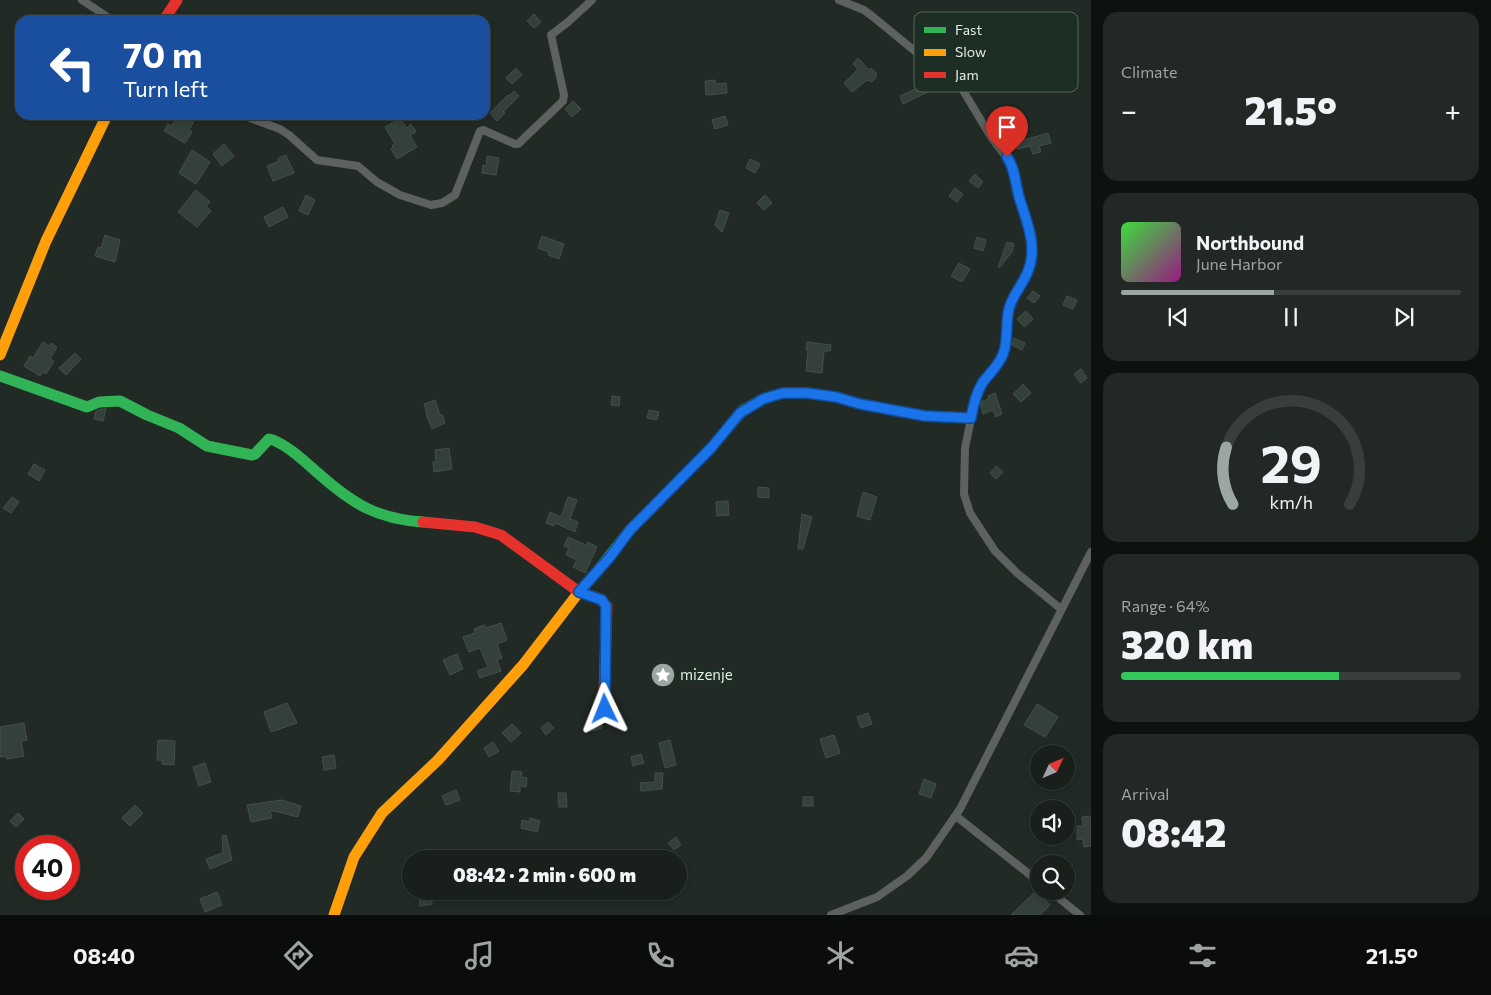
<!DOCTYPE html>
<html lang="en">
<head>
<meta charset="utf-8">
<style>
  body { margin:0; font-family:Commissioner,sans-serif; background:#222825; color:#f1f3f6; height:100vh; display:flex; flex-direction:column; font-size:19px; white-space:nowrap }
  * { box-sizing:border-box; margin:0 }
  p { font-size:16px; color:#9fa3a3 }
  .icon { flex:none; width:28px; height:28px; fill:none; stroke:currentColor; stroke-width:2; stroke-linecap:round; stroke-linejoin:round }
  .map { position:relative; flex:1; overflow:hidden }
  .side { display:flex; flex-direction:column; gap:12px; padding:12px; background:#0e120f; width:400px }
  .side>* { flex:none }
  .top-card { position:absolute; left:15px; top:15px; width:475px; height:105px; border-radius:15px; box-shadow:0 2px 8px #0003,0 0 0 1px #373e3b; background:#1a4fa0; color:#fff; overflow:hidden }
  .needle { width:32px; rotate:46deg }
  .tools { position:absolute; left:1030px; top:745px; display:grid; gap:10px }
  .tools a { display:grid; place-items:center; width:45px; height:45px; border-radius:50%; background:#19201c; box-shadow:0 2px 8px #0003,0 0 0 1px #373e3b; font-size:25px }
  .speed { position:absolute; left:15px; top:835px; display:flex; gap:10px; font-size:25px; font-weight:700; text-align:center }
  .speed>* { display:grid; place-content:center; width:65px; height:65px; border-radius:50%; background:#19201c; box-shadow:0 2px 8px #0003,0 0 0 1px #373e3b; line-height:1 }
  .speed .limit { border:8px solid #d22; background:#fff; color:#111 }
  .pin { position:absolute; display:grid; place-items:center; width:42px; height:42px; color:#fff; margin:-51px -21px; border-radius:50% 50% 50% 0; rotate:-45deg; box-shadow:0 0 5px #0007 }
  .pin .icon { rotate:45deg }
  .me { position:absolute; width:55px; margin:-28px; rotate:358deg; stroke-linejoin:round; filter:drop-shadow(0 0 4px #0008) }
  .turn { display:flex; align-items:center; gap:18px; height:105px; padding:0 25px; font-size:22px }
  .turn .icon { width:65px; height:65px; stroke-width:2.5 }
  .turn b { display:block; font-size:35px; line-height:42px }
  .big { font-size:38px; font-weight:800; line-height:1.1 }
  .side .tile { flex:1; display:flex; flex-direction:column; justify-content:center; gap:8px; min-width:0; padding:0 18px; border-radius:15px; background:#222825 }
  .side .dial { align-items:center; gap:0 }
  .dial svg { height:130px; overflow:visible; fill:none; stroke:#373e3b; stroke-width:7; stroke-linecap:round; text-anchor:middle }
  .dial text { fill:#f1f3f6; stroke:none }
  .song { display:flex; align-items:center; gap:15px }
  .cover { width:60px; height:60px; border-radius:8px; background:linear-gradient(135deg,hsl(120 70% 55%),hsl(310 70% 35%)) }
  .played { height:5px; border-radius:2px; background:linear-gradient(90deg,#9da7a1 45%,#373e3b 45%) }
  .keys { display:flex; justify-content:space-around; direction:ltr }
  .heat { display:flex; justify-content:space-between; align-items:center; font-size:28px; direction:ltr }
  .charge { height:8px; border-radius:4px; background:linear-gradient(90deg,#34c759 64%,#373e3b 0) }
  .trip { position:absolute; left:402px; top:850px; width:285px; height:50px; border-radius:25px; background:#19201c; box-shadow:0 2px 8px #0003,0 0 0 1px #373e3b; font-weight:800; line-height:50px; text-align:center }
  .dock { display:flex; height:80px; justify-content:space-around; align-items:center; background:#0a0d0b; color:#9fa3a3 }
  .dock .icon { width:35px; height:35px }
  .dock .selected { color:#9da7a1 }
  .dock b { font-size:22px; color:#f1f3f6 }
  main { display:flex; flex:1; min-height:0 }
  .map>svg:first-child { display:block }
  .building { fill:#33413a; stroke:#464e49 }
  .lines { fill:none; stroke-linecap:round; stroke-linejoin:round }
  .street { stroke:#5d615f; stroke-width:8 }
  .fast { stroke:#30b455; stroke-width:11 }
  .slow { stroke:#ff9f0a; stroke-width:11 }
  .jam { stroke:#e5322d; stroke-width:11 }
  .route-casing { stroke:#114b97; stroke-width:12 }
  .route { stroke:#1a73e8; stroke-width:9 }
  .labels { text-anchor:middle; stroke-width:5; stroke-linejoin:round; paint-order:stroke }
  .poi-label { font-size:15px; fill:#e0ebe4; stroke:#1d2e25; text-anchor:start }
  .key { fill:#1d2e25; stroke:#58675e; stroke-width:1 }
  .key-label { font-size:14px; fill:#e0ebe4 }
</style>
</head>
<body>
<main>
<div class="map">
<svg width="1091" height="915" viewBox="0 0 1091 915">
  <rect width="100%" height="100%" fill="#212a25"/>
  <g class="building">
    <polygon points="534,14 541,22 534,28 527,21"/>
    <polygon points="858,58 869,70 871,68 877,74 875,76 876,77 872,82 867,80 852,92 844,83 858,69 853,64"/>
    <polygon points="516,68 522,75 512,84 506,78"/>
    <polygon points="715,80 716,84 726,83 727,93 706,95 705,81"/>
    <polygon points="917,88 932,90 903,104 900,96"/>
    <polygon points="514,91 519,96 503,112 505,113 497,121 490,113 508,95 509,96"/>
    <polygon points="573,101 581,109 572,117 565,109"/>
    <polygon points="177,115 188,115 195,119 189,130 192,132 185,143 164,131 168,124 172,126"/>
    <polygon points="725,116 728,125 715,129 712,120"/>
    <polygon points="400,119 407,128 411,124 416,132 410,135 417,147 397,159 391,149 393,148 392,146 395,144 385,127"/>
    <polygon points="1048,133 1051,143 1039,146 1041,152 1033,154 1030,146 1017,149 1014,139 1023,137 1024,140"/>
    <polygon points="224,144 234,156 222,166 213,154"/>
    <polygon points="192,150 210,162 196,184 179,173"/>
    <polygon points="286,155 294,173 273,181 267,166 279,161 278,158"/>
    <polygon points="487,156 499,158 496,175 482,173 483,165 486,166"/>
    <polygon points="750,159 760,164 755,173 746,168"/>
    <polygon points="975,174 983,182 978,188 969,181"/>
    <polygon points="955,188 963,194 957,202 949,196"/>
    <polygon points="196,190 210,202 206,206 211,211 197,227 178,212"/>
    <polygon points="306,195 315,200 308,215 299,211"/>
    <polygon points="765,195 772,203 764,210 757,203"/>
    <polygon points="283,207 288,217 269,227 264,217"/>
    <polygon points="720,210 729,213 722,232 715,225"/>
    <polygon points="105,235 120,240 115,262 95,256 98,247 101,248"/>
    <polygon points="542,236 564,244 559,259 548,255 549,252 538,248"/>
    <polygon points="977,237 986,240 983,251 974,248"/>
    <polygon points="1007,242 1014,244 1012,252 999,268 998,267"/>
    <polygon points="959,263 970,269 962,282 951,276"/>
    <polygon points="1033,291 1040,296 1034,303 1027,298"/>
    <polygon points="1067,296 1077,300 1073,309 1063,305"/>
    <polygon points="1026,311 1033,319 1024,327 1017,319"/>
    <polygon points="1014,338 1025,343 1022,350 1012,345"/>
    <polygon points="43,342 49,346 51,343 57,347 50,359 54,361 46,374 43,372 40,376 24,366 30,356 33,358"/>
    <polygon points="807,342 831,345 830,351 824,351 822,373 806,371 808,350 806,350"/>
    <polygon points="75,353 81,359 66,375 59,368"/>
    <polygon points="1081,369 1087,378 1081,383 1074,374"/>
    <polygon points="1023,384 1031,393 1021,402 1013,394"/>
    <polygon points="995,393 1002,414 996,417 993,410 983,414 980,402 989,399 988,396"/>
    <polygon points="612,396 620,397 619,406 611,405"/>
    <polygon points="435,400 440,415 442,414 445,423 432,429 426,414 427,414 424,404"/>
    <polygon points="101,409 106,409 103,421 94,419 96,411"/>
    <polygon points="649,410 659,412 657,420 647,418"/>
    <polygon points="449,448 452,469 434,472 433,462 436,462 435,450"/>
    <polygon points="34,464 45,470 39,481 28,474"/>
    <polygon points="996,466 1003,472 996,479 990,473"/>
    <polygon points="758,487 769,488 769,498 758,497"/>
    <polygon points="863,492 877,497 870,520 857,516"/>
    <polygon points="12,497 19,502 11,513 3,508"/>
    <polygon points="568,497 577,500 570,519 578,522 575,532 555,523 554,526 546,523 550,512 561,517"/>
    <polygon points="728,501 729,515 717,516 716,502"/>
    <polygon points="802,514 812,517 803,549 798,549"/>
    <polygon points="568,537 586,545 588,542 597,547 585,573 573,567 577,560 566,555 569,548 564,546"/>
    <polygon points="501,623 507,640 497,644 502,658 497,660 501,671 480,678 477,671 488,667 480,648 469,652 463,637 475,633 474,629 484,625 486,628"/>
    <polygon points="457,654 463,669 450,675 443,660"/>
    <polygon points="287,703 297,723 271,732 264,712"/>
    <polygon points="1037,704 1058,717 1045,737 1024,725"/>
    <polygon points="868,713 872,724 861,728 857,717"/>
    <polygon points="600,719 602,728 593,731 590,721"/>
    <polygon points="548,722 554,728 546,735 541,728"/>
    <polygon points="24,723 27,740 21,741 24,756 7,759 6,756 0,757 0,727"/>
    <polygon points="512,724 521,733 511,742 502,733"/>
    <polygon points="834,735 840,753 826,758 820,739"/>
    <polygon points="158,740 175,741 174,765 162,764 162,760 157,760"/>
    <polygon points="670,740 676,765 665,768 659,743"/>
    <polygon points="493,742 499,751 489,757 484,748"/>
    <polygon points="641,754 644,763 633,766 631,757"/>
    <polygon points="334,755 336,768 324,770 322,757"/>
    <polygon points="205,763 211,782 199,786 193,767"/>
    <polygon points="512,771 522,772 521,777 527,778 526,787 520,786 520,792 510,791"/>
    <polygon points="655,773 663,773 662,789 641,791 640,783 655,782"/>
    <polygon points="924,779 936,784 931,798 919,794"/>
    <polygon points="456,790 460,800 446,805 442,796"/>
    <polygon points="558,793 566,793 567,807 559,807"/>
    <rect x="803" y="797" width="10" height="9"/>
    <polygon points="282,800 301,806 298,817 270,810 272,818 251,822 247,805"/>
    <polygon points="135,805 143,813 130,826 122,818"/>
    <polygon points="18,813 24,819 16,827 10,821"/>
    <polygon points="1091,816 1091,846 1084,847 1083,839 1077,840 1077,826 1083,826 1082,817"/>
    <polygon points="530,818 540,821 537,832 521,828 522,820 529,822"/>
    <polygon points="226,835 232,860 210,869 206,859 223,853 222,836"/>
    <polygon points="676,837 681,845 674,850 668,843"/>
    <polygon points="474,850 479,859 458,859"/>
    <polygon points="1036,891 1050,905 1040,915 1011,915"/>
    <polygon points="217,892 222,905 205,912 200,899"/>
    <polygon points="431,894 432,904 420,906 419,896"/>
  </g>
  <g class="lines">
    <g class="street">
      <polyline points="82,0 112,20"/>
      <polyline points="839,0 864,10 872,16 916,52 947,72 953,78 961,87 991,137 1010,162 1014,170 1020,200 1031,233 1032,255 1029,271 1011,302 1006,321 1006,346 1003,355 983,384 976,395 965,448 964,494 970,513 995,551 1017,573 1061,609"/>
      <polyline points="242,115 280,129 289,135 317,160 358,166 377,182 400,195 431,205 442,203 455,195 480,131 483,130 515,144 518,144 563,101 564,95 551,35 568,22 592,0"/>
      <polyline points="956,816 1039,882"/>
      <polyline points="1050,891 1080,915"/>
      <polyline points="831,915 877,897 907,876 926,858 960,809 1091,552"/>
    </g>
    <g class="fast">
      <path d="M0 376 87 407 99 402 120 401 147 415 179 428 207 446 252 455 255 454 269 439 273 440C290 447 305 462 319 474 353 504 377 519 423 522"/>
      <polyline points="596,573 630,530 711,448 743,410 763,399 783,393 807,393 836,397 860,404 925,416 971,418"/>
    </g>
    <g class="slow">
      <polyline points="0,355 46,241 107,115"/>
      <polyline points="334,915 354,857 382,813 438,760 523,665 579,592 596,573"/>
    </g>
    <g class="jam">
      <polyline points="164,20 177,0"/>
      <polyline points="423,522 475,527 501,535 579,592 598,598 607,606 604,689 605,709"/>
    </g>
  </g>
  <g class="lines">
    <g class="route-casing">
      <path id="route" d="M605 709 606 606 602 600 579 592 610 557 630 530 711 448 740 413 763 399 783 393H807L836 397 860 404 925 416 971 418C973 406 976 393 983 382 990 373 999 365 1003 354 1009 340 1005 323 1009 309 1012 295 1023 285 1028 271 1038 247 1027 223 1020 200 1015 185 1016 170 1007 157"/>
    </g>
    <use href="#route" class="route"/>
  </g>
  <defs>
    <g id="sight-disc" transform="scale(1.25)"><circle r="9.5" fill="#9da7a1" stroke="#1d2e25"/><path d="M0-6L1.8-2.2L6-1.7L2.9 1.2L3.7 5.4L0 3.3L-3.7 5.4L-2.9 1.2L-6-1.7L-1.8-2.2Z" fill="#fff"/></g>
  </defs>
  <g fill-rule="evenodd">
    <use href="#sight-disc" x="663" y="675"/>
  </g>
  <g class="labels">
    <g class="poi-label">
      <text x="680" y="680">mizenje</text>
    </g>
  </g>
  <rect x="914" y="12" width="164" height="80" rx="8" class="key"/>
  <rect x="924" y="27" width="22" height="6" fill="#30b455"/>
  <rect x="924" y="49" width="22" height="7" fill="#ff9f0a"/>
  <rect x="924" y="72" width="22" height="6" fill="#e5322d"/>
  <g class="key-label">
    <text x="955" y="35">Fast</text>
    <text x="955" y="57">Slow</text>
    <text x="955" y="80">Jam</text>
  </g>
</svg>
<div class="tools">
<a><svg class="needle" viewBox="-14 -14 28 28"><path d="M0-13l5 13h-10z" fill="#e53935"/><path d="M0 13l5-13h-10z" fill="#9fa3a3"/></svg></a>
<a><svg class="icon" aria-label="sound" viewBox="0 0 24 24"><path d="M4 9h4l5-4v14l-5-4H4zM17 9q2 3 0 6"/></svg></a>
<a><svg class="icon" aria-label="search" viewBox="0 0 24 24"><circle cx="10" cy="10" r="6"/><path d="M15 15l6 6"/></svg></a>
</div>
<div class="speed"><div class="limit">40</div></div>
<div class="pin" style="left:1007px;top:157px;background:#d93025"><svg class="icon" aria-label="arrive" viewBox="0 0 24 24"><path d="M6 21V4h12l-3 4 3 4H6"/></svg></div>
<svg class="me" style="left:605px;top:709px" viewBox="-20 -20 40 40"><path d="M0-17L14 15 0 8-14 15z" fill="#1a73e8" stroke="#fff" stroke-width="4"/></svg>
<div class="trip">08:42 · 2 min · 600 m</div>
<div class="top-card">
<div class="turn"><svg class="icon" aria-label="left" viewBox="0 0 24 24"><path d="M17 20v-9H6M10 6l-5 5 5 5"/></svg><div><b>70 m</b>Turn left</div></div>
</div>
</div>
<section class="side">
<div class="tile"><p>Climate</p>
<div class="heat"><a>−</a><b class="big">21.5°</b><a>+</a></div>
</div>
<div class="tile">
<div class="song"><i class="cover"></i><div><b>Northbound</b><p>June Harbor</p></div></div>
<div class="played"></div>
<div class="keys"><svg class="icon" aria-label="previous" viewBox="0 0 24 24"><path d="M18 5L8 12l10 7zM5 5v14"/></svg><svg class="icon" aria-label="pause" viewBox="0 0 24 24"><path d="M8 5v14M16 5v14"/></svg><svg class="icon" aria-label="next" viewBox="0 0 24 24"><path d="M6 5l10 7-10 7zM19 5v14"/></svg></div>
</div>
<div class="tile dial"><svg viewBox="0 0 100 80">
<path d="M14 69A42 42 0 1 1 86 69"/>
<path d="M14 69A42 42 0 0 1 10 34" stroke="#9da7a1"/>
<text x="50" y="56" font-size="32" font-weight="700">29</text>
<text x="50" y="72" font-size="11">km/h</text>
</svg></div>
<div class="tile"><p>Range · 64%</p><b class="big">320 km</b><div class="charge"></div></div>
<div class="tile"><p>Arrival</p><b class="big">08:42</b></div>
</section>
</main>
<nav class="dock">
<b>08:40</b>
<svg class="icon selected" aria-label="directions" viewBox="0 0 24 24"><path d="M12 3l9 9-9 9-9-9zM9 14v-3h6M13 9l2 2-2 2"/></svg>
<svg class="icon" aria-label="music" viewBox="0 0 24 24"><path d="M9 18V5l10-2v13"/><circle cx="6" cy="18" r="3"/><circle cx="16" cy="16" r="3"/></svg>
<svg class="icon" aria-label="phone" viewBox="0 0 24 24"><path d="M5 4h4l2 5-3 2q2 4 5 5l2-3 5 2v4C11 20 4 13 5 4z"/></svg>
<svg class="icon" aria-label="climate" viewBox="0 0 24 24"><path d="M12 3v18M4 7l16 10M4 17L20 7"/></svg>
<svg class="icon" aria-label="car" viewBox="0 0 24 24"><path d="M5 17H2v-5l4-1 3-4h7l3 4 3 1v5h-3M9 17h6M6 11h13"/><circle cx="7" cy="17" r="2"/><circle cx="17" cy="17" r="2"/></svg>
<svg class="icon" aria-label="filters" viewBox="0 0 24 24"><path d="M4 7h16M4 17h16"/><circle cx="9" cy="7" r="2"/><circle cx="15" cy="17" r="2"/></svg>
<b>21.5°</b>
</nav>
</body>
</html>
